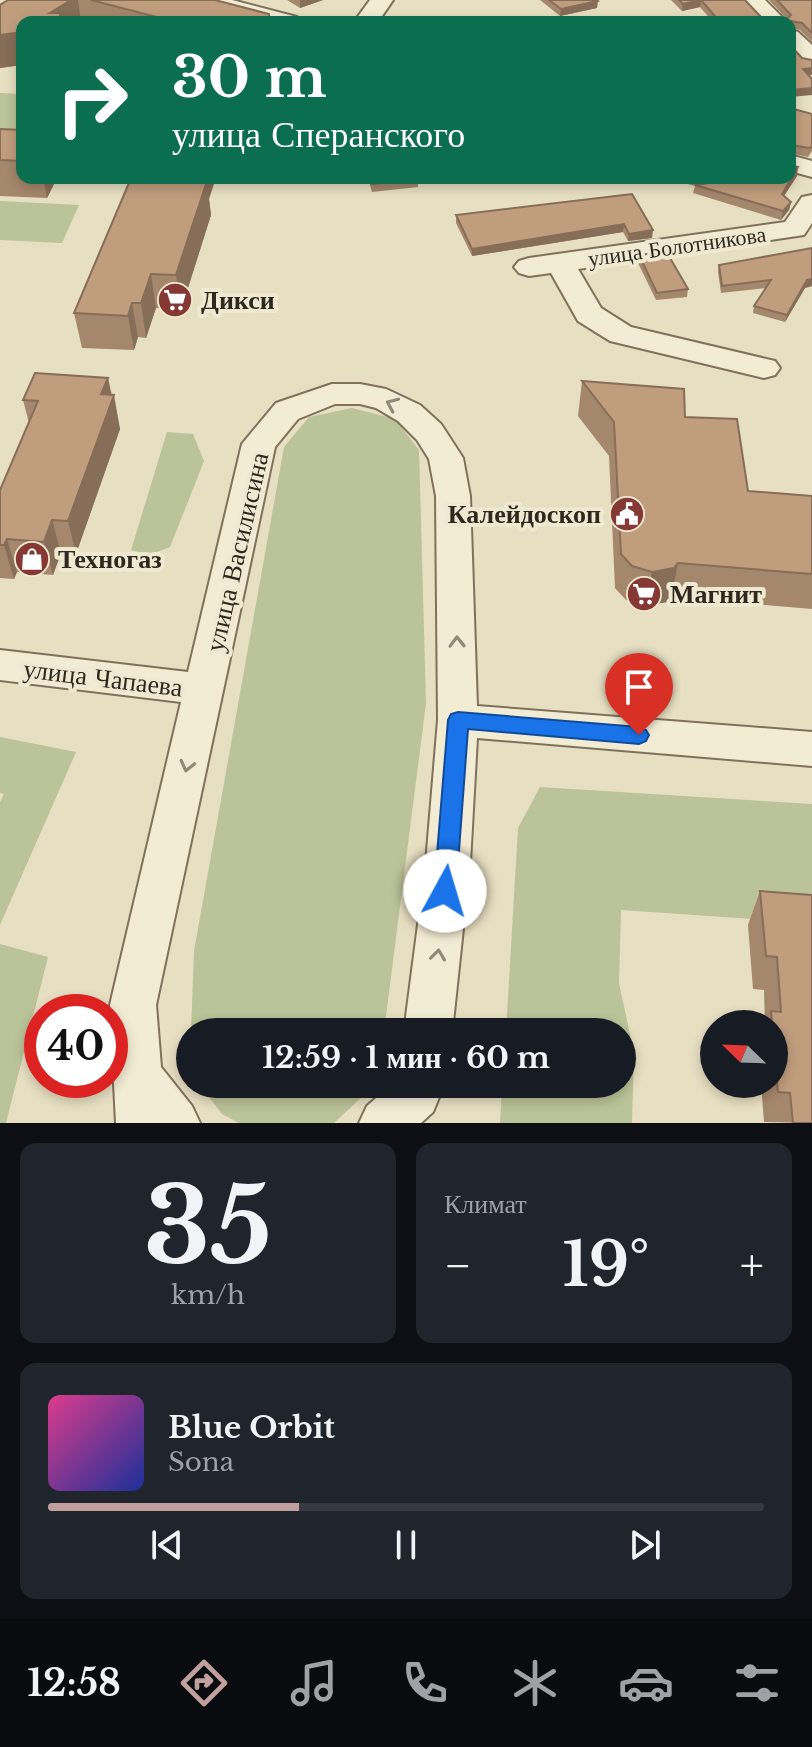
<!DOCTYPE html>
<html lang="ru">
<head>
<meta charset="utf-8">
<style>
  body { margin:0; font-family:"Libre Baskerville",serif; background:#20242c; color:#f1f3f6; height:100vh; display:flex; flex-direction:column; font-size:30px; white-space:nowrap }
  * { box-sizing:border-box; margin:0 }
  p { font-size:26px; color:#9ea1a6 }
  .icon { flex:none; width:44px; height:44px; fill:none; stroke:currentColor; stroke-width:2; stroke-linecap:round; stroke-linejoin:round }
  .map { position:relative; height:1123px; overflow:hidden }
  .panel { display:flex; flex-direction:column; gap:20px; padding:20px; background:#0d0f14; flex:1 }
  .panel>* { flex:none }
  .hud { position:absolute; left:16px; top:16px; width:780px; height:168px; border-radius:16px; box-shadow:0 4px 12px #0003; background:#0b6e4f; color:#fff; overflow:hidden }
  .needle { width:52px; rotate:293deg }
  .buttons { position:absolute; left:700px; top:1010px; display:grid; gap:16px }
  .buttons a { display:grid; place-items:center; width:88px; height:88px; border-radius:50%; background:#171b24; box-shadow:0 4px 12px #0003; font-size:40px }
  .speed { position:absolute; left:24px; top:994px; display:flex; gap:16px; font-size:40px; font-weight:700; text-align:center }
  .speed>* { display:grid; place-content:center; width:104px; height:104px; border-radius:50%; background:#171b24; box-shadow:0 4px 12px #0003; line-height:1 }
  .speed .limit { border:12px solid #d22; background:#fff; color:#111 }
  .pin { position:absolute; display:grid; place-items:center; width:68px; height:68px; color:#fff; margin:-82px -34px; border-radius:50% 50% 50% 0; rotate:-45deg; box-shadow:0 0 8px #0007 }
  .pin .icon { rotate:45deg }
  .me { position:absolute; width:88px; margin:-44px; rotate:6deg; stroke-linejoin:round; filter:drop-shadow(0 0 6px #0008) }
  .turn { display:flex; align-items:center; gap:28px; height:168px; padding:0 24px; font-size:36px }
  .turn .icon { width:104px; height:104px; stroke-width:2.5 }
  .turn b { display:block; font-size:56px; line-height:68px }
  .big { font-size:60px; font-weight:700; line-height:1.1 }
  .panel .widget { flex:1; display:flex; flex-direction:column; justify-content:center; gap:12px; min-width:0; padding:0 28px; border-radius:16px; background:#20242c }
  .panel .dial { align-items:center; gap:0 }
  .dial b { font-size:104px; line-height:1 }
  .song { display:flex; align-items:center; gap:24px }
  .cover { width:96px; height:96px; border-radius:12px; background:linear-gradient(135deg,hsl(330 70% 55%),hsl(230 70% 35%)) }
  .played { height:8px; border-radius:4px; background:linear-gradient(90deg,#c19f9f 35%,#363941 35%) }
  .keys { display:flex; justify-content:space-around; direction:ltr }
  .heat { display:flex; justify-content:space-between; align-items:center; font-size:44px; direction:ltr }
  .panel .tiles { flex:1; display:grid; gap:20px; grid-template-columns:1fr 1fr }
  .widget:last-child { grid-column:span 2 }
  .trip { position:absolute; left:176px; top:1018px; width:460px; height:80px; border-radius:40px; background:#171b24; box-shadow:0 4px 12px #0003; font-weight:700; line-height:80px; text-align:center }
  .menu { display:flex; height:128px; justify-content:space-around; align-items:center; background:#090b0e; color:#9ea1a6 }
  .menu .icon { width:56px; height:56px }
  .menu .active { color:#c19f9f }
  .menu b { font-size:36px; color:#f1f3f6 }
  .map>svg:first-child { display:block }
  .green { fill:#bbc398 }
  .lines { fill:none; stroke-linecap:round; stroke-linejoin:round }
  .minor-casing { stroke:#7f715c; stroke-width:4 }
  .minor { fill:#f3ecd4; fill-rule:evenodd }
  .wall { fill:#a5876c }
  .shaded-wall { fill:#866e58 }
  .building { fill:#c09d7d; stroke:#866e58; stroke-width:2 }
  .oneway { stroke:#928a79 }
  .route { fill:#1a73e8; stroke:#114b97; stroke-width:2 }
  .labels { text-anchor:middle; stroke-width:8; stroke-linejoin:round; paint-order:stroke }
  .far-street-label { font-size:22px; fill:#30281e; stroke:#f0e9d1 }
  .poi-label { font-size:26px; font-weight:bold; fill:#30281e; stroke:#f0e9d1; text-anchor:start }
  .street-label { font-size:26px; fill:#30281e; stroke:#f0e9d1 }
</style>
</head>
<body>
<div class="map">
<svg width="812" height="1123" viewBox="0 0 812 1123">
  <rect width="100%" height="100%" fill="#e7dfc2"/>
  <g class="green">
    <polygon points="0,93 22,94 22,139 0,138"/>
    <polygon points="0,201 79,205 62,243 0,240"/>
    <polygon points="352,408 395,419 419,450 426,703 384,1032 191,1032 194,951 284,447 309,417"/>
    <polygon points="167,432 193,434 204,461 170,547 149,555 131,550"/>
    <polygon points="0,737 76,752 0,925 0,802 4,794 0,793"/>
    <polygon points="540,787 812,804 812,923 621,910 619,983 634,1053 632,1123 500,1123 502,1084 622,1084 622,1032 506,1032 518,828"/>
    <polygon points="0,944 48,957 6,1123 0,1123"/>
    <polygon points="199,1084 369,1084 365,1094 334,1123 239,1123 222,1114"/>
  </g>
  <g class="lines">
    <g class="minor-casing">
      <g id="minor">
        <polygon points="194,0 232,0 297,17 301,22 262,22 197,5"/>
        <polygon points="370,0 393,0 378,22 354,22"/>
        <polygon points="741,0 765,0 787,22 762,22"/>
        <polygon points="790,30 798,32 812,45 812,65 803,63 790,50"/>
        <polygon points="790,155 812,161 812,177 790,171"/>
        <polygon points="812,195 812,223 804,235 578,269 601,308 631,327 775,361 780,368 775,375 764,378 610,341 578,321 551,273 529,276 519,273 514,267 519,261 529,258 785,222 802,197"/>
        <polygon points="332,384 360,384 386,389 420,405 441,424 463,458 470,496 477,706 812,732 812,766 477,738 470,863 452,1032 404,1032 426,863 438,720 436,496 429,459 417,440 398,421 376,408 360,404 335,404 298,419 275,447 156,1005 161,1067 192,1106 200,1123 116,1123 110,1005 181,702 0,680 0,650 188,672 242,444 276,403"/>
        <polygon points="392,1084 436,1084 440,1095 433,1112 421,1123 359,1123 367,1106"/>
      </g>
    </g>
    <use href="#minor" class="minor"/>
  </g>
  <g class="wall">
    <polygon points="8,0 215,0 270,22 22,22 22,65 0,68 0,5"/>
    <polygon points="287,0 323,0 300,8"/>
    <polygon points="540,0 597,0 597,8 560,16"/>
    <polygon points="671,0 745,0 761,17 786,18 769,0 812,0 812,42 800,30 790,28 790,22 713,22 700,7 682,11"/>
    <polygon points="790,108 812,114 812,151 808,157 790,153"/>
    <polygon points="0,129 22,130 22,178 57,178 47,198 0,196"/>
    <polygon points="797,176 784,196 791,202 789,210 781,220 693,193 695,186 666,178 790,178"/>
    <polygon points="368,178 418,178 418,187 372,192"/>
    <polygon points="632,194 652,238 628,241 623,232 472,256 456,223 456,215"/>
    <polygon points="209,199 211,215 181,310 156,308 146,338 138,337 134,350 82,348 74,313"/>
    <polygon points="812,248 812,286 805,288 785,322 753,313 754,306 766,288 721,293 718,272 719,265"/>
    <polygon points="639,255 688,289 687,297 656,300 638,263"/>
    <polygon points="108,378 120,429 76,554 61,553 53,575 17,572 14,579 0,578 0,490 29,423 23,400"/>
    <polygon points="582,381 685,417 748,491 812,496 812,609 671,597 667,602 645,606 626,600 615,588 609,456 578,416"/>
    <polygon points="760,891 812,895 812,1123 764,1122 761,1084 774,1084 774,1024 765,1024 764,990 753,989 748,925"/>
  </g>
  <g class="shaded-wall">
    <polygon points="71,0 78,0 81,22 52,22 50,13"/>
    <polygon points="300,0 323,0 300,8"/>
    <polygon points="701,0 700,7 682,11 683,4"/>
    <polygon points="598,1 597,8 560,16 561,9"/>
    <polygon points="22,32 22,65 0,68 0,35"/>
    <polygon points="812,68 812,75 802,76 803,69"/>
    <polygon points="812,88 812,95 790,97 790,90"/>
    <polygon points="798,167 797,176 780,202 782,194"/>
    <polygon points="43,178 57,178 47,198"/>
    <polygon points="201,178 216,178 209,199 211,215 181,310 176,275"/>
    <polygon points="791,202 789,210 781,220 783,211"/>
    <polygon points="624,224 623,232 472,256 472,249"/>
    <polygon points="653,230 652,238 628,241 629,234"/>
    <polygon points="151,274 156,308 146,338 141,303"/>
    <polygon points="812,279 812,286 805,288 785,322 787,315 807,280"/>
    <polygon points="132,303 138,337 134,350 128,316"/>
    <polygon points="108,378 112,400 114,395 120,429 76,554 68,521 101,394"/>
    <polygon points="52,520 61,553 53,575 44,542"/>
    <polygon points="7,539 17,572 14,579 4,545"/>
    <polygon points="678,563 671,597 667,602 645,606 652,572"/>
  </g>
  <g class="building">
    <polygon points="8,0 71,0 50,13 60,13 60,22 22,22 22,32 0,35 0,5"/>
    <polygon points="91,0 215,0 269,14 270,22 176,22"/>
    <polygon points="549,0 597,0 598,1 561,9"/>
    <polygon points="679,0 745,0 761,17 788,18 791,15 777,0 812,0 812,33 802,23 790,21 790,22 720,22 701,0 683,4"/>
    <polygon points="790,45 802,58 812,60 812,68 803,69 812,79 812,88 790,90"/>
    <polygon points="790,108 812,114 812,146 810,148 790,145"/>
    <polygon points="0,129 22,130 22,161 0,160"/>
    <polygon points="790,165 798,167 782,194 791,202 783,211 695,185 716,182 699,178 790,178"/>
    <polygon points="131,178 201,178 200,181 207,181 176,275 151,274 141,303 132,303 128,316 74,313"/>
    <polygon points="370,178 418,178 418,180 372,184"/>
    <polygon points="632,194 653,230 629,234 624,224 472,249 456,215"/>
    <polygon points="812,248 812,279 807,280 787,315 754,306 771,280 722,286 719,265"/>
    <polygon points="666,251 688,289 657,293 639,255"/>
    <polygon points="35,373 108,378 101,394 114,395 68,521 52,520 44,542 7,539 4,545 0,545 0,490 38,401 23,400"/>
    <polygon points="582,381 684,389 685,417 737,419 748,491 812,496 812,574 678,563 674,568 652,572 632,566 621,554 614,422"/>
    <polygon points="760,891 812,895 812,1123 793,1123 790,1093 778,1092 774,1048 774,1024 772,1024 771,1011 781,1012 777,957 766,956"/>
  </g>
  <defs><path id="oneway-chevron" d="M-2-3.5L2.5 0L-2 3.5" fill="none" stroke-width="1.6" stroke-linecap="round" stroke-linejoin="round" transform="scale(2)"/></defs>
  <g class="oneway">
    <use href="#oneway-chevron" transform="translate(392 404) rotate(-156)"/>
    <use href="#oneway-chevron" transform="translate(457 642) rotate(-91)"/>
    <use href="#oneway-chevron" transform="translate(187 766) rotate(104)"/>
    <use href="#oneway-chevron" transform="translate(438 955) rotate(-83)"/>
  </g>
  <polygon class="route" points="458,712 639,727 646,730 649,735 646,741 639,744 468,729 456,891 453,898 445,901 437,898 434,891 448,720 451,714"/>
  <defs>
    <g id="supermarket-disc" transform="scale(1.8)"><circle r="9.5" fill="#863934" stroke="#f0e9d1"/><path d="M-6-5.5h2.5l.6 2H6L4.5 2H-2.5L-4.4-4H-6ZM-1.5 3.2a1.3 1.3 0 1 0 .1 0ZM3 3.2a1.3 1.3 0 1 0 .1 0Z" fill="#fff"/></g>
    <g id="civic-disc" transform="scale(1.8)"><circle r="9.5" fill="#863934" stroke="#f0e9d1"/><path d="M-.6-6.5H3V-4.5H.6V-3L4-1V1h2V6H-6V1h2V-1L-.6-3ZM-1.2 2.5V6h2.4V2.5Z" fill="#fff"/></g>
    <g id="shop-disc" transform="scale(1.8)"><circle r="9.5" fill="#863934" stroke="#f0e9d1"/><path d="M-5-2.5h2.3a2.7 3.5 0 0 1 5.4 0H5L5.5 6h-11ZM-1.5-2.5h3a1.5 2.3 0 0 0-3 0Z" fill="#fff"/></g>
  </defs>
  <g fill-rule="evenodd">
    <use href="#supermarket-disc" x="175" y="300"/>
    <use href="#civic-disc" x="627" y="514"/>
    <use href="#shop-disc" x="32" y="559"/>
    <use href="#supermarket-disc" x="644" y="594"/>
  </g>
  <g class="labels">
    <g class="far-street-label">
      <text transform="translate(677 246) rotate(-8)" y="8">улица Болотникова</text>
    </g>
    <g class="poi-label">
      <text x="201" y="309">Дикси</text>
      <text x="601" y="523" text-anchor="end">Калейдоскоп</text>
      <text x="58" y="568">Техногаз</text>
      <text x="670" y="603">Магнит</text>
    </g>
    <g class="street-label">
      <text transform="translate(237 552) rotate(-77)" y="9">улица Василисина</text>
      <text transform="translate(103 678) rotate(7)" y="9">улица Чапаева</text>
    </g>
  </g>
</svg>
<div class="buttons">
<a><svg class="needle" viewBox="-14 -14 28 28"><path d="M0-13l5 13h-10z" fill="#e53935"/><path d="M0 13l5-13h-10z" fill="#9ea1a6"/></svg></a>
</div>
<div class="speed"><div class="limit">40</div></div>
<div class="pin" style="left:639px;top:735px;background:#d93025"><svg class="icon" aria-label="arrive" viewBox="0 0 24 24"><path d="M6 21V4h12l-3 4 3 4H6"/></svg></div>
<svg class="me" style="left:445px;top:891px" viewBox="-20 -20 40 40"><circle r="19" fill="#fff"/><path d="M0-13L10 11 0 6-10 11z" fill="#1a73e8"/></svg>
<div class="trip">12:59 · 1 мин · 60 m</div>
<div class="hud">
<div class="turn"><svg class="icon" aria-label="right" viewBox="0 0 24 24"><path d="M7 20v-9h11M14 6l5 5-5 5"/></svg><div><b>30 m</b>улица Сперанского</div></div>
</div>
</div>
<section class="panel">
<div class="tiles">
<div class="widget dial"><b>35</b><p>km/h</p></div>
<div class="widget"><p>Климат</p>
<div class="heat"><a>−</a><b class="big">19°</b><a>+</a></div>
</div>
<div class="widget">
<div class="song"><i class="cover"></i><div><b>Blue Orbit</b><p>Sona</p></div></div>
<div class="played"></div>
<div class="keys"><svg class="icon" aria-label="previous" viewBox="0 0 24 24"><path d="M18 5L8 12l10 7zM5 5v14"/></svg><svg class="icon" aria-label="pause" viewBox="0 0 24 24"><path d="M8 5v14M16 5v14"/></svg><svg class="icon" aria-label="next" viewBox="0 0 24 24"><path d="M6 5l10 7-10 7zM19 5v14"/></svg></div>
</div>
</div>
</section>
<nav class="menu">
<b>12:58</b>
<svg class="icon active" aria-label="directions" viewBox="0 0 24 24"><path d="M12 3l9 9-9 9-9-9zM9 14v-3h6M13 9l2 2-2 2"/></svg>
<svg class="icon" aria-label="music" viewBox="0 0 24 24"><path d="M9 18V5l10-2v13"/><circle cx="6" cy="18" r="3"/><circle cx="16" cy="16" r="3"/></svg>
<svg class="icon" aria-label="phone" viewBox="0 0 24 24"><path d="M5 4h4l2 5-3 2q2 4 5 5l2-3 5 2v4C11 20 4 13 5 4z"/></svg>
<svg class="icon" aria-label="climate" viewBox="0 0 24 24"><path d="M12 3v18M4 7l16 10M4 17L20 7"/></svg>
<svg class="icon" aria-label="car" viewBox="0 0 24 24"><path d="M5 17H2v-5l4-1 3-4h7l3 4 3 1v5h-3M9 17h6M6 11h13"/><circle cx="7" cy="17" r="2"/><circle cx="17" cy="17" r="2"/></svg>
<svg class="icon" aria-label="filters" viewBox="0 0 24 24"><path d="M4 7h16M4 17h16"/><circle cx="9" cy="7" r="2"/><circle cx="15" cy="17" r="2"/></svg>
</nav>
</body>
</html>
